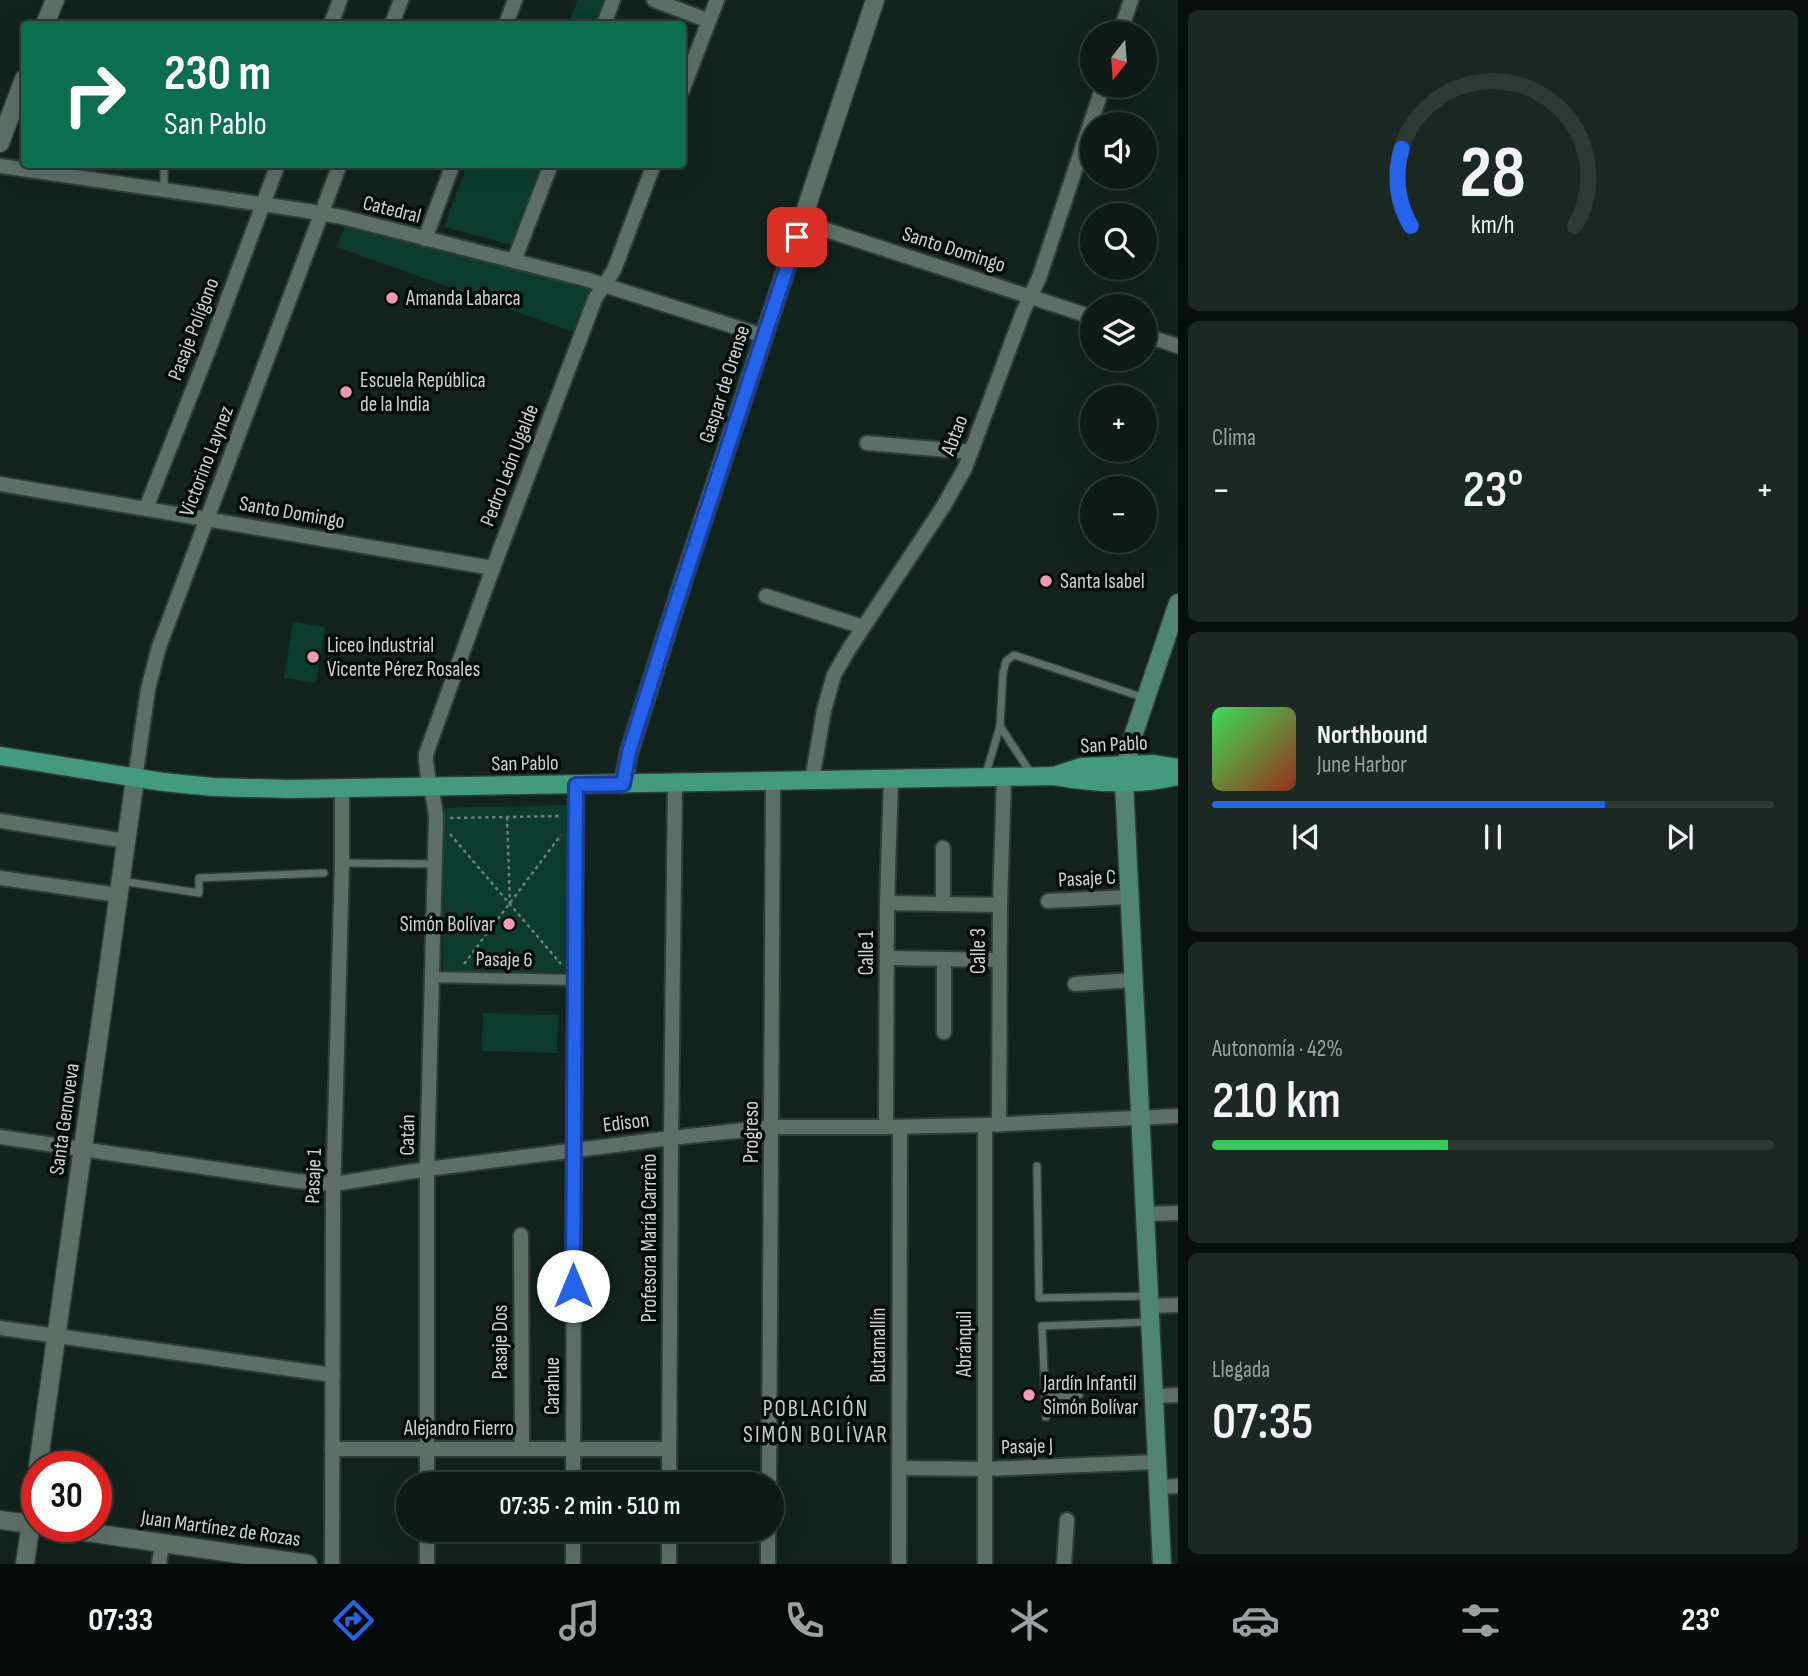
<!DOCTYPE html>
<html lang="es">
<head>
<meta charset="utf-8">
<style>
  body { margin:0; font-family:"Sofia Sans Condensed",sans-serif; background:#1c2823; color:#f1f3f6; height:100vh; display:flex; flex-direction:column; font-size:26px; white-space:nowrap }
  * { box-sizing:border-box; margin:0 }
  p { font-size:23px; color:#9ba1a1 }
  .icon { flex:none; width:38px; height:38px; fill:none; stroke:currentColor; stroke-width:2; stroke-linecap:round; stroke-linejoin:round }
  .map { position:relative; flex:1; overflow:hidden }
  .side { display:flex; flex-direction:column; gap:10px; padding:10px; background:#080f0c; width:630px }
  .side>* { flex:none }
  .guide { position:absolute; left:21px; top:21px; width:665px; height:147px; border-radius:7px; box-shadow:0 7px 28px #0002,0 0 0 2px #2e3935; background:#0b6e4f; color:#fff; overflow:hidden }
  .needle { width:46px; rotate:197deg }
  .buttons { position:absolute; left:1080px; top:21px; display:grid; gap:14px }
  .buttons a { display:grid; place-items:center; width:77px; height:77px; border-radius:50%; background:#0e1b16; box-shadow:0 7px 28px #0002,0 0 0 2px #2e3935; font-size:35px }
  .speed { position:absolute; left:21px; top:1451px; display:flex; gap:14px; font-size:35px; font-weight:700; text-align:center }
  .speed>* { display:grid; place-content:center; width:91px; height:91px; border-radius:50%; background:#0e1b16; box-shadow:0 7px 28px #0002,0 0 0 2px #2e3935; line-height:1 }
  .speed .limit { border:10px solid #d22; background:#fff; color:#111 }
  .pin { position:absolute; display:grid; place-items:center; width:60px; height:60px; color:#fff; margin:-30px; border-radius:14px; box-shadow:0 4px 10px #0006 }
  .me { position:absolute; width:77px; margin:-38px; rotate:0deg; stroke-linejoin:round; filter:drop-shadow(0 0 5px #0008) }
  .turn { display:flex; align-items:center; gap:24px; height:147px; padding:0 28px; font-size:32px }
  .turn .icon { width:91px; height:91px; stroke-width:2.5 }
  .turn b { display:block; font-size:49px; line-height:60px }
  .big { font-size:52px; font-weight:600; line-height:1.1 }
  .side .widget { flex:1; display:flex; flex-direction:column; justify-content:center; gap:10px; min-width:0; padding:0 24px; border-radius:10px; background:#1c2823 }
  .side .dial { align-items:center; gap:0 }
  .dial svg { height:182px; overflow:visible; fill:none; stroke:#2e3935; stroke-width:7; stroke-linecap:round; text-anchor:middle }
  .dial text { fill:#f1f3f6; stroke:none }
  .song { display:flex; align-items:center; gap:21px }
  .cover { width:84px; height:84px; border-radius:10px; background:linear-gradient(135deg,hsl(130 70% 55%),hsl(10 70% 35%)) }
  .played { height:7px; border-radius:4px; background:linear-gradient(90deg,#2563eb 70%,#2e3935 70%) }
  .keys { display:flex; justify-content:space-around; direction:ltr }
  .heat { display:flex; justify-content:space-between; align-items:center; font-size:38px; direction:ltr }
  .charge { height:10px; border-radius:5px; background:linear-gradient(90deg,#34c759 42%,#2e3935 0) }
  .trip { position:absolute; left:396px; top:1472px; width:388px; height:70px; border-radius:35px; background:#0e1b16; box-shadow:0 7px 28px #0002,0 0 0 2px #2e3935; font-weight:600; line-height:70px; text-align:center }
  .menu { display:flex; height:112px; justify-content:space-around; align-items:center; background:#060b09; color:#9ba1a1 }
  .menu .icon { width:49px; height:49px }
  .menu .current { color:#2563eb }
  .menu b { font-size:32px; color:#f1f3f6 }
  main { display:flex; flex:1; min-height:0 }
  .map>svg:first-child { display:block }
  .green { fill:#0c3c2e }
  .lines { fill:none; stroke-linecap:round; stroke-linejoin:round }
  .service-casing { stroke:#313d38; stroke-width:10 }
  .pedestrian-casing { stroke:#313d38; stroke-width:14 }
  .minor-casing { stroke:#313d38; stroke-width:18 }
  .tertiary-casing { stroke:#313d38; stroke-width:21 }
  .secondary-casing { stroke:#313d38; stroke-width:21 }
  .primary-casing { stroke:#313d38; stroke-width:21 }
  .path { stroke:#707d78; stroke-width:2.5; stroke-dasharray:3.5 3.5; stroke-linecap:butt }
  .service { stroke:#5d7068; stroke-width:7 }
  .pedestrian { stroke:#5d7068; stroke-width:10 }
  .minor { stroke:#5d7068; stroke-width:14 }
  .tertiary { stroke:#5d7068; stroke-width:18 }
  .secondary { stroke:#508574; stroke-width:18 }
  .primary { stroke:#439a7f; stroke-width:18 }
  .route-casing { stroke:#184099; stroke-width:18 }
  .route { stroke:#2563eb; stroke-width:12 }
  .poi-dot { fill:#f19ab1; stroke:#050b09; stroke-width:2.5 }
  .labels { text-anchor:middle; stroke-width:7; stroke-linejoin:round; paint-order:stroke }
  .street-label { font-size:21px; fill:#cad4d0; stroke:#050b09 }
  .poi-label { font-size:21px; fill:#cad4d0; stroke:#050b09; text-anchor:start }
  .neighbourhood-label { font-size:23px; letter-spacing:2px; fill:#bdd2c9; stroke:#050b09 }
</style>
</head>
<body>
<main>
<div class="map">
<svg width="1178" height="1564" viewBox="0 0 1178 1564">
  <rect width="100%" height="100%" fill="#13241e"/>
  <g class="green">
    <polygon points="578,0 607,0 597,24 568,24"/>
    <polygon points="467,165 543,165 513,245 444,227"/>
    <polygon points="345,226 591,289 576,333 337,247"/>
    <polygon points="293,622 325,627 316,683 284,678"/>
    <polygon points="567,805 570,972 443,971 442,808"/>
    <polygon points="483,1013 558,1015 557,1053 482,1051"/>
  </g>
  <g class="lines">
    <g class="service-casing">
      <g id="service">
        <polyline points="164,164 164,191"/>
        <polyline points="1000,726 1032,775"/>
        <polyline points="985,777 1000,726 1003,673 1006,661 1014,655 1145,698"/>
        <polyline points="342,863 434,864"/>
        <polyline points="121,881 199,893 199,878 324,873"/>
        <polyline points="1037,1166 1039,1298 1149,1296"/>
        <polyline points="1045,1396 1079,1395"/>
        <polyline points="1046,1417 1042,1326 1150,1322"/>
      </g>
    </g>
    <g class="pedestrian-casing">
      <polyline id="pedestrian" points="431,977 575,980"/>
    </g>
    <g class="minor-casing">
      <g id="minor">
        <polyline points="654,0 709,21"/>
        <polyline points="331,24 340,0"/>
        <polyline points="392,24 401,0"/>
        <polyline points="506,24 515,0"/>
        <polyline points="604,24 613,0"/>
        <polyline points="1120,33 1131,0"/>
        <polyline points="682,91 717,0"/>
        <polyline points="0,166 302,210 342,217 585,279 764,336"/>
        <polyline points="802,222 1092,317"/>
        <polyline points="425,239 453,164"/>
        <polyline points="514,261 551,164"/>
        <polyline points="1144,335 1178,346"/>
        <polyline points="867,443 971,452"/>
        <polyline points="0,484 493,568"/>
        <polyline points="146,508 209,349 278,164"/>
        <polyline points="766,596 863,627"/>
        <polyline points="135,779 148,689 159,647 340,164"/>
        <polyline points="812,780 824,710 834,675 849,649 943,507 965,468 1023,312 1039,278 1103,86"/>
        <polyline points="0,821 126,841"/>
        <polyline points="0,878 118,895"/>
        <polyline points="1048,901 1129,897"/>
        <polyline points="887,903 1000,905"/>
        <polyline points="943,904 943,848"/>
        <polyline points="887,958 999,960"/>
        <polyline points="944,959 944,1032"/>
        <polyline points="1075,984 1133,980"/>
        <polyline points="999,1124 1000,905 1004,777"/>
        <polyline points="985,1125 985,1564"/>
        <polyline points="886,1127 887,903 891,779"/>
        <polyline points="0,1137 297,1181 334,1184 427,1169 671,1138 772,1127 886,1127 985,1125 1178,1116"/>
        <polyline points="1145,1214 1178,1213"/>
        <polyline points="521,1235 522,1449"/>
        <polyline points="1149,1306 1178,1305"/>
        <polyline points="0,1328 333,1375"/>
        <polyline points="1154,1396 1178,1395"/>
        <polyline points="332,1449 669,1449"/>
        <polyline points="899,1468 985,1469 1157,1462"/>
        <path d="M427 1484V1169L436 818C435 795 425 778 426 754L493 568 595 299 614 270 654 164"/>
        <polyline points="573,1484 576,785"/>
        <polyline points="669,1484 671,1138 675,783"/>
        <polyline points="769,1484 773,781"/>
        <polyline points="1158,1487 1178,1486"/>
        <polyline points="159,1564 162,1543"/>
        <polyline points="332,1564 333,1199 342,863 342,789"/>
        <polyline points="427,1564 427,1530"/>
        <polyline points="573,1564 573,1530"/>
        <polyline points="669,1564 669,1530"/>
        <polyline points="768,1564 768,1530"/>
        <polyline points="899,1564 900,1127"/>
        <polyline points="1064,1564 1067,1520"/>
      </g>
    </g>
    <g class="tertiary-casing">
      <g id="tertiary">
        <polyline points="45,24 55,0"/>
        <polyline points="0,143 24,79"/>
        <polyline points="623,784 629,752 684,578 875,0"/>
        <polyline points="38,1466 135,779"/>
        <polyline points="0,1520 37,1525"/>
        <polyline points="44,1526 308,1564"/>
        <polyline points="25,1564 37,1479"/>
      </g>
    </g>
    <g class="secondary-casing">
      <polyline id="secondary" points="1162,1564 1124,782 1130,745 1178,603"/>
    </g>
    <g class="primary-casing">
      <g id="primary">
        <path d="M0 756 163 782 213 787 289 789 1053 776C1095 783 1137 786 1178 776"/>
        <polyline points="1057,775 1081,767 1153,764 1178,768"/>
      </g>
    </g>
    <g class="path">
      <polyline points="507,817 510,904"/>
      <polyline points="450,818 562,816"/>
      <polyline points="450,834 561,964"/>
      <polyline points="464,964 561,835"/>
    </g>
    <use href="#service" class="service"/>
    <use href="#pedestrian" class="pedestrian"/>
    <use href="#minor" class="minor"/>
    <use href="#tertiary" class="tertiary"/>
    <use href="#secondary" class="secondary"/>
    <use href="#primary" class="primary"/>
  </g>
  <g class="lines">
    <g class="route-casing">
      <polyline id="route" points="573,1286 576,785 623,784 629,752 667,631 797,237"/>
    </g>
    <use href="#route" class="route"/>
  </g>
  <g class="poi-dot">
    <circle cx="392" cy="298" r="7"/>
    <circle cx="346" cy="392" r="7"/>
    <circle cx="1046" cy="581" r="7"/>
    <circle cx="313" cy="657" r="7"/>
    <circle cx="509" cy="924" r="7"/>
    <circle cx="1029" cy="1395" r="7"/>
  </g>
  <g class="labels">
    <g class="street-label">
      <text transform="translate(392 209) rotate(14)" y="7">Catedral</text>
      <text transform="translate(954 249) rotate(18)" y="7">Santo Domingo</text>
      <text transform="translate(193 329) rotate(-69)" y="7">Pasaje Polígono</text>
      <text transform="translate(724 384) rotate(-72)" y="7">Gaspar de Orense</text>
      <text transform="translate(954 435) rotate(-69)" y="7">Abtao</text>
      <text transform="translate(206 461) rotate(-69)" y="7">Victorino Laynez</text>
      <text transform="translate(509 465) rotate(-69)" y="7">Pedro León Ugalde</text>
      <text transform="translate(292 512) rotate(10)" y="7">Santo Domingo</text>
      <text transform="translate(1114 744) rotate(-3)" y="7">San Pablo</text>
      <text transform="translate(525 763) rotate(-1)" y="7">San Pablo</text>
      <text transform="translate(1087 878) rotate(-3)" y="7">Pasaje C</text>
      <text transform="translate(978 951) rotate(-90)" y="7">Calle 3</text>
      <text transform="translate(866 953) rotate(-90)" y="7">Calle 1</text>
      <text transform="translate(504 959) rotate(1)" y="7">Pasaje 6</text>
      <text transform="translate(64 1119) rotate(-82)" y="7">Santa Genoveva</text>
      <text transform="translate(626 1122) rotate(-7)" y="7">Edison</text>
      <text transform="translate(751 1132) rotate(-90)" y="7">Progreso</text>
      <text transform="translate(407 1135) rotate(-89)" y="7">Catán</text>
      <text transform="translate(313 1176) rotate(-88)" y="7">Pasaje 1</text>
      <text transform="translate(649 1238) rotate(-90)" y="7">Profesora María Carreño</text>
      <text transform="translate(500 1342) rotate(-90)" y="7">Pasaje Dos</text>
      <text transform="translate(964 1344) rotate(-90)" y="7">Abránquil</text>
      <text transform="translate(878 1345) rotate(-90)" y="7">Butamallín</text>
      <text transform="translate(552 1386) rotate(-90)" y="7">Carahue</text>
      <text x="459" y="1435">Alejandro Fierro</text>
      <text transform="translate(1027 1446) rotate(-2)" y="7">Pasaje J</text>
      <text transform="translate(221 1528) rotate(8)" y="7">Juan Martínez de Rozas</text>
    </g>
    <g class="poi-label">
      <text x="406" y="305">Amanda Labarca</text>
      <text x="360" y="387">Escuela República<tspan x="360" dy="24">de la India</tspan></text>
      <text x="1060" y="588">Santa Isabel</text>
      <text x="327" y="652">Liceo Industrial<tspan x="327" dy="24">Vicente Pérez Rosales</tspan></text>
      <text x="495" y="931" text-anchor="end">Simón Bolívar</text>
      <text x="1043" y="1390">Jardín Infantil<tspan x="1043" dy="24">Simón Bolívar</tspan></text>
    </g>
    <g class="neighbourhood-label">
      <text x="816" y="1416">POBLACIÓN<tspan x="816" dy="26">SIMÓN BOLÍVAR</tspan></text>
    </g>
  </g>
</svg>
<div class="buttons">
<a><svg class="needle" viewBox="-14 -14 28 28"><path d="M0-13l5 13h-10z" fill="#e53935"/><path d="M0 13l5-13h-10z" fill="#9ba1a1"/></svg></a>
<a><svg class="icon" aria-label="sound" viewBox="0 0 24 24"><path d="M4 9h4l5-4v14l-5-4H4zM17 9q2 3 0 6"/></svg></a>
<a><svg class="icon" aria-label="search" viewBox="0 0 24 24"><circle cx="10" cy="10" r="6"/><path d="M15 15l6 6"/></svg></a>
<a><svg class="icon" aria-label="layers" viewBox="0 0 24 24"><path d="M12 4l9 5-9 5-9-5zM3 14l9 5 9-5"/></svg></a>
<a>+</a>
<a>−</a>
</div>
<div class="speed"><div class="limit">30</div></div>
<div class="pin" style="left:797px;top:237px;background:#d93025"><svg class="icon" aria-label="arrive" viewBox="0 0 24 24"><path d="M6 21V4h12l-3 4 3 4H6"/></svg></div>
<svg class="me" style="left:573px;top:1286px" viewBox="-20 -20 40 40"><circle r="19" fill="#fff"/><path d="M0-13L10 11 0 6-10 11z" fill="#2563eb"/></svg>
<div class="trip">07:35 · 2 min · 510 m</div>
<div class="guide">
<div class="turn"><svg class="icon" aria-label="right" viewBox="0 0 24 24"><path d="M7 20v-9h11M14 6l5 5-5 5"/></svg><div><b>230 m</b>San Pablo</div></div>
</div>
</div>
<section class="side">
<div class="widget dial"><svg viewBox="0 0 100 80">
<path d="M14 69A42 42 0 1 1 86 69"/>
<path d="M14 69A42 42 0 0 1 10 35" stroke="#2563eb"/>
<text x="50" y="56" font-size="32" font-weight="700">28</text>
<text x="50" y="72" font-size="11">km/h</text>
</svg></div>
<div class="widget"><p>Clima</p>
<div class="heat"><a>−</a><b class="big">23°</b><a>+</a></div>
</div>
<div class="widget">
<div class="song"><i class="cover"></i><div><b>Northbound</b><p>June Harbor</p></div></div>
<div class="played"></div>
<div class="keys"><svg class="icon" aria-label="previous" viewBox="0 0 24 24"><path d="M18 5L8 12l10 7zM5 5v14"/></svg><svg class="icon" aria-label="pause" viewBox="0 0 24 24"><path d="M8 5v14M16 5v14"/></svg><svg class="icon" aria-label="next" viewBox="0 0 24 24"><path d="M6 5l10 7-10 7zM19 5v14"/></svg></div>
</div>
<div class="widget"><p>Autonomía · 42%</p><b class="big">210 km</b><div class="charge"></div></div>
<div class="widget"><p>Llegada</p><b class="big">07:35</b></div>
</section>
</main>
<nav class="menu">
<b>07:33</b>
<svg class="icon current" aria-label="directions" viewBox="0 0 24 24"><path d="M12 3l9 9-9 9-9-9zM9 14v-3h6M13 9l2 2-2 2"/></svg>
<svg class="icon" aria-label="music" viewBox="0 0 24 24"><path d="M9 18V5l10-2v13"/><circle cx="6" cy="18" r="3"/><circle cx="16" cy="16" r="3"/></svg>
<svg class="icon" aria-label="phone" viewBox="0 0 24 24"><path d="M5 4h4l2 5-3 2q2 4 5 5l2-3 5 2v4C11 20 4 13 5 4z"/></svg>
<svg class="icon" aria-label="climate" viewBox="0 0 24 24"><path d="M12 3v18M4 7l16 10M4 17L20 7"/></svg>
<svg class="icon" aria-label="car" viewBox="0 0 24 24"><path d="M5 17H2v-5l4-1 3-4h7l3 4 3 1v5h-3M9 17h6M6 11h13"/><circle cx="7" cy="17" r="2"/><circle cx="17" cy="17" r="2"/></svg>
<svg class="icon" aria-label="filters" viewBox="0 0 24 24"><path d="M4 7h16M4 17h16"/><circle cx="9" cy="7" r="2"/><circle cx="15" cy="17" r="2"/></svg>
<b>23°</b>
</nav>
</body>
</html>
